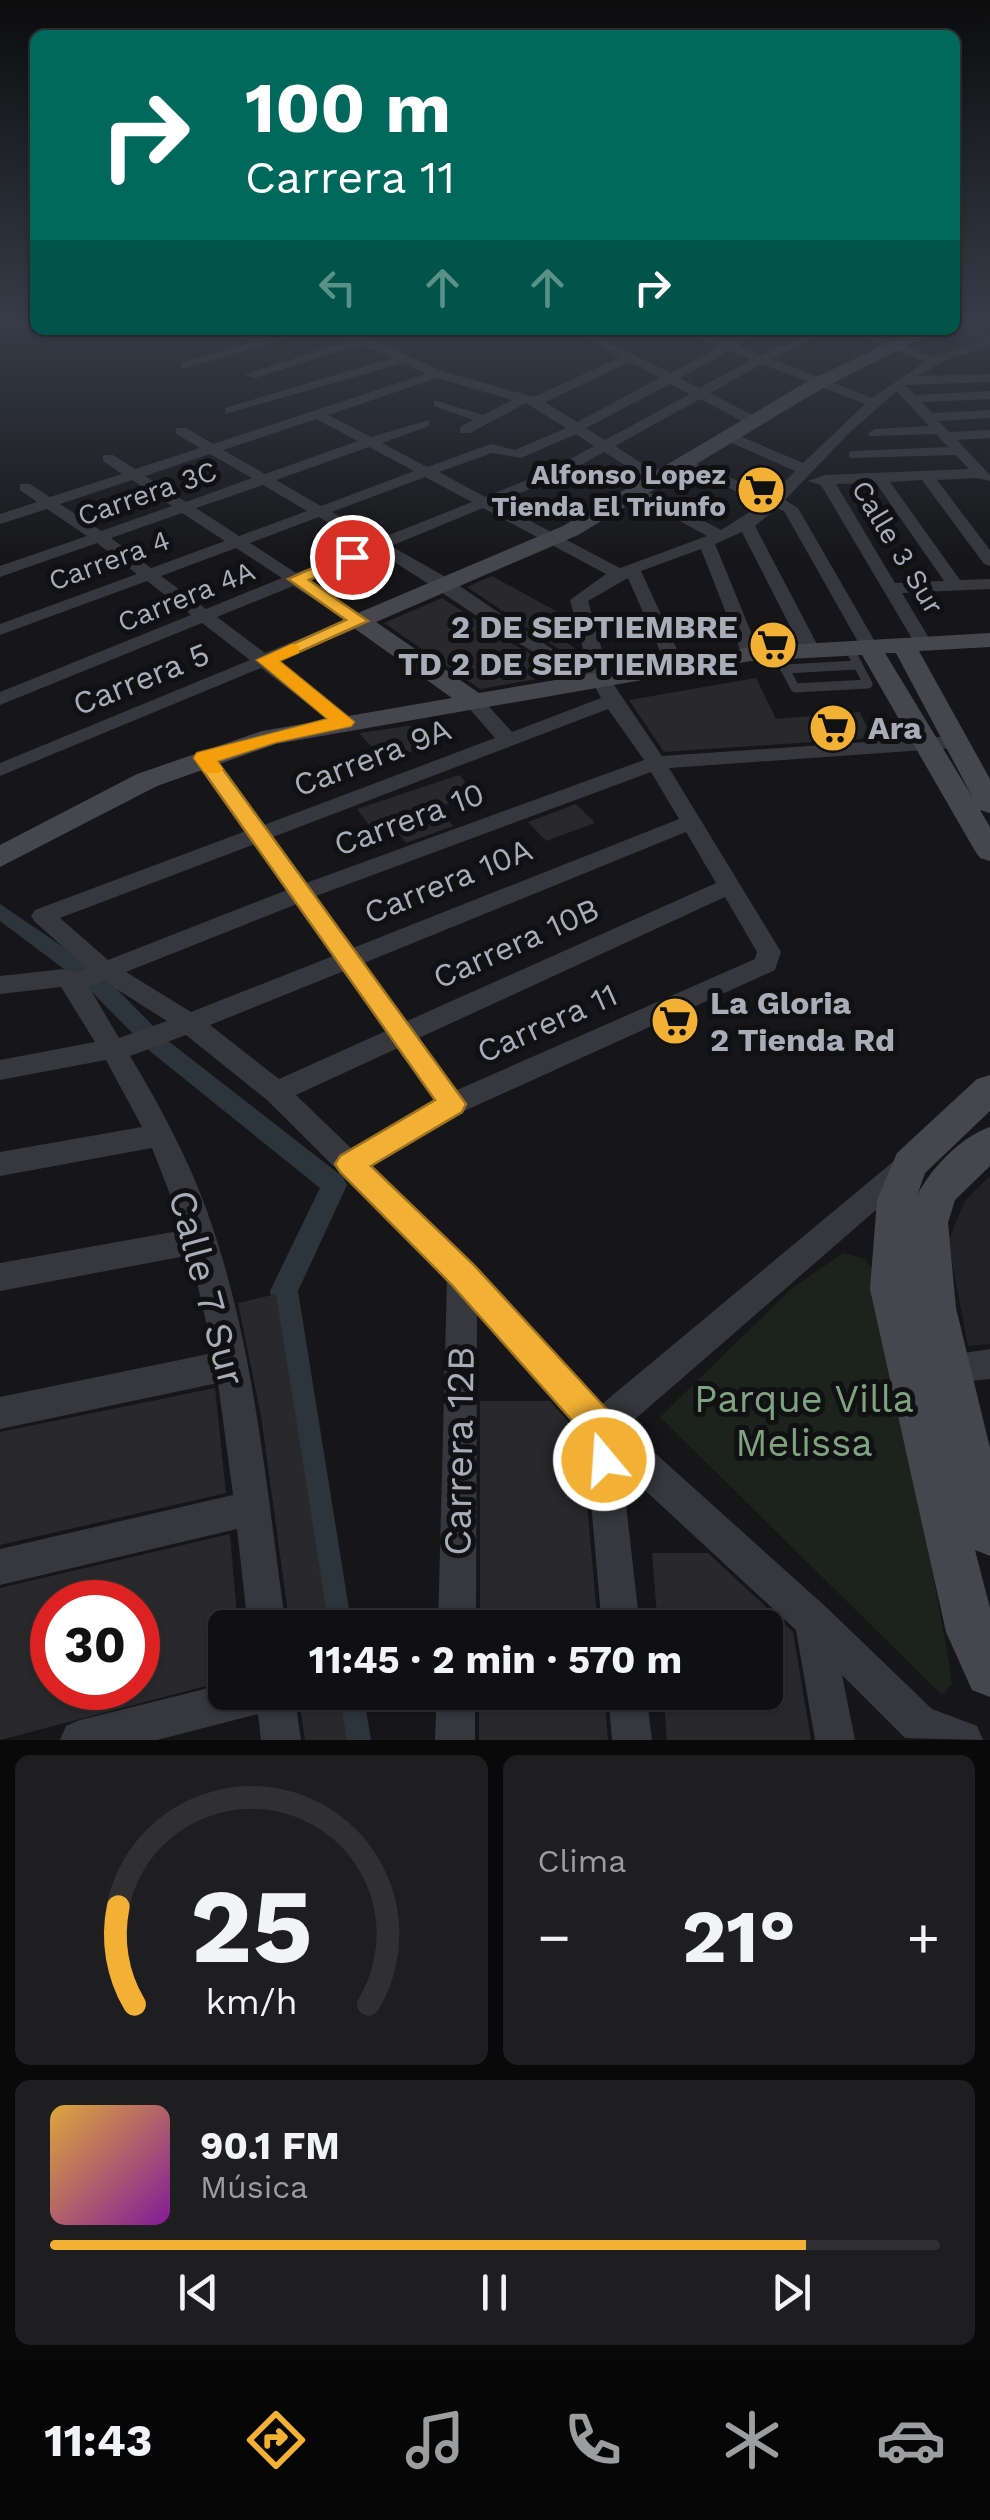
<!DOCTYPE html>
<html lang="es">
<head>
<meta charset="utf-8">
<style>
  body { margin:0; font-family:"Work Sans",sans-serif; background:#1e1e20; color:#f1f3f6; height:100vh; display:flex; flex-direction:column; font-size:38px; white-space:nowrap }
  * { box-sizing:border-box; margin:0 }
  p { font-size:32px; color:#9c9d9f }
  .icon { flex:none; width:55px; height:55px; fill:none; stroke:currentColor; stroke-width:2; stroke-linecap:round; stroke-linejoin:round }
  .map { position:relative; height:1740px; overflow:hidden }
  .details { display:flex; flex-direction:column; gap:15px; padding:15px; background:#09090a; flex:1 }
  .details>* { flex:none }
  .top-card { position:absolute; left:30px; top:30px; width:930px; height:305px; border-radius:15px; box-shadow:0 2px 8px #0004,0 0 0 2px #303032; background:#00695c; color:#fff; overflow:hidden }
  .speed { position:absolute; left:30px; top:1580px; display:flex; gap:20px; font-size:50px; font-weight:700; text-align:center }
  .speed>* { display:grid; place-content:center; width:130px; height:130px; border-radius:50%; background:#101012; box-shadow:0 2px 8px #0004,0 0 0 2px #303032; line-height:1 }
  .speed .limit { border:15px solid #d22; background:#fff; color:#111 }
  .pin { position:absolute; display:grid; place-items:center; width:85px; height:85px; color:#fff; margin:-42px; border:5px solid #fff; border-radius:50%; box-shadow:0 2px 10px #0007 }
  .me { position:absolute; width:110px; margin:-55px; rotate:342deg; stroke-linejoin:round; filter:drop-shadow(0 0 8px #0008) }
  .turn { display:flex; align-items:center; gap:35px; height:210px; padding:0 50px; font-size:45px }
  .turn .icon { width:130px; height:130px; stroke-width:2.5 }
  .turn b { display:block; font-size:70px; line-height:85px }
  .lanes { display:flex; align-items:center; height:95px; padding:0 50px; background:#0003; justify-content:center; gap:50px; direction:ltr }
  .lanes .off { opacity:.35 }
  .big { font-size:75px; font-weight:700; line-height:1.1 }
  .details .widget { flex:1; display:flex; flex-direction:column; justify-content:center; gap:15px; min-width:0; padding:0 35px; border-radius:15px; background:#1e1e20 }
  .details .dial { align-items:center; gap:0 }
  .dial svg { height:260px; overflow:visible; fill:none; stroke:#303032; stroke-width:7; stroke-linecap:round; text-anchor:middle }
  .dial text { fill:#f1f3f6; stroke:none }
  .song { display:flex; align-items:center; gap:30px }
  .cover { width:120px; height:120px; border-radius:15px; background:linear-gradient(135deg,hsl(40 70% 55%),hsl(290 70% 35%)) }
  .played { height:10px; border-radius:5px; background:linear-gradient(90deg,#f2b134 85%,#303032 85%) }
  .keys { display:flex; justify-content:space-around; direction:ltr }
  .heat { display:flex; justify-content:space-between; align-items:center; font-size:55px; direction:ltr }
  .details .tiles { flex:1; display:grid; gap:15px; grid-template-columns:1fr 1fr }
  .widget:last-child { grid-column:span 2 }
  .trip { position:absolute; left:208px; top:1610px; width:575px; height:100px; border-radius:15px; background:#101012; box-shadow:0 2px 8px #0004,0 0 0 2px #303032; font-weight:700; line-height:100px; text-align:center }
  .tab-bar { display:flex; height:160px; justify-content:space-around; align-items:center; background:#060607; color:#9c9d9f }
  .tab-bar .icon { width:70px; height:70px }
  .tab-bar .selected { color:#f2b134 }
  .tab-bar b { font-size:45px; color:#f1f3f6 }
  .map>svg:first-child { display:block }
  .built { fill:#222225 }
  .green { fill:#1c231d }
  .lines { fill:none; stroke-linecap:round; stroke-linejoin:round }
  .canal { fill:#2c353c; fill-rule:evenodd }
  .building { fill:#29292c; fill-rule:evenodd }
  .lane { stroke:#37383d; stroke-width:9 }
  .street { fill:#37383d; fill-rule:evenodd }
  .secondary { fill:#45474d; fill-rule:evenodd }
  .route { fill:#f2b134; stroke:#9d7322; stroke-width:2.5 }
  .slow { fill:#f59e0b }
  .labels { text-anchor:middle; stroke-width:10; stroke-linejoin:round; paint-order:stroke }
  .far-poi-label { font-size:28px; font-weight:bold; fill:#a8adb8; stroke:#111113; text-anchor:end }
  .far-street-label { font-size:28px; fill:#a8adb8; stroke:#111113 }
  .poi-label { font-size:32px; font-weight:bold; fill:#a8adb8; stroke:#111113; text-anchor:start }
  .street-label { font-size:32px; fill:#a8adb8; stroke:#111113 }
  .near-street-label { font-size:38px; fill:#a8adb8; stroke:#111113 }
  .near-park-label { font-size:38px; fill:#7fa381; stroke:#111113 }
</style>
</head>
<body>
<div class="map">
<svg width="990" height="1740" viewBox="0 0 990 1740">
  <rect width="100%" height="100%" fill="#161618"/>
  <polygon class="built" points="990,1176 990,1344 968,1346 948,1241 965,1201"/>
  <polygon class="green" points="843,1253 864,1259 877,1273 949,1662 952,1684 942,1695 660,1417 791,1289"/>
  <g class="lines">
    <g class="canal">
      <polygon points="0,904 100,972 167,1040 343,1177 347,1185 298,1291 352,1628 319,1628 270,1291 320,1188 151,1052 84,984 0,921"/>
      <polygon points="329,1692 363,1692 371,1740 335,1740"/>
    </g>
  </g>
  <g class="building">
    <polygon points="492,576 563,615 547,620 555,626 551,631 580,652 571,655 563,652 467,587"/>
    <polygon points="442,598 508,641 566,674 480,689 384,623"/>
    <polygon points="756,678 776,719 860,712 872,738 664,752 629,700"/>
    <polygon points="415,725 433,744 384,761 359,733"/>
    <polygon points="459,775 476,793 437,808 453,826 406,843 392,825 373,830 357,809"/>
    <polygon points="576,804 595,823 546,841 528,822"/>
    <polygon points="276,1294 310,1506 329,1628 290,1628 261,1416 238,1303"/>
    <polygon points="215,1388 226,1493 0,1545 0,1432"/>
    <polygon points="480,1401 550,1401 581,1436 598,1628 480,1628"/>
    <path d="M230 1534 238 1628H225V1681L0 1740V1588ZM52 1602H138V1688H52Z"/>
    <polygon points="652,1553 708,1553 793,1632 811,1740 667,1740 663,1692 765,1692 765,1628 658,1628"/>
    <polygon points="298,1692 339,1692 347,1740 305,1740"/>
    <polygon points="479,1692 604,1692 608,1740 479,1740"/>
  </g>
  <g class="lines">
    <g class="lane">
      <polyline points="776,652 795,688 868,684 848,646"/>
      <polyline points="785,669 857,665"/>
    </g>
    <g class="street">
      <path d="M955 318 990 335V346L944 361 918 376 990 374V382L905 385 915 395 990 391V399L922 402 932 413 990 410V418L939 421 949 432 990 430V438L957 440 990 475V481L976 478 937 480 990 550V566L984 564 922 480 890 482 960 580 990 579V589L902 593 932 643 929 647H917L821 485 808 481 825 475 969 469 956 455 849 458V452L854 451 948 447 936 434 870 436 868 433 875 429 929 426 897 391 851 431 785 500 798 508 877 645 874 649H862L784 511 777 508 755 526 819 648 816 652H804L801 648 742 532 715 544 760 654 757 658 751 659 742 654 701 549 641 571 685 667 683 671 676 673 667 667 628 578 588 601 610 679 662 756 953 736 963 742 953 748 669 768 781 952 775 970 462 1112 370 1166 473 1264 602 1404 894 1161 904 1157 914 1161 918 1169 914 1177 626 1427 826 1607 932 1709 977 1726 983 1740 905 1738 842 1675 855 1740H815L796 1630 622 1469 640 1628H602L585 1434 477 1313 476 1628H438L447 1279 267 1100 186 1035 130 1056C160 1106 187 1156 207 1211 255 1345 266 1487 286 1628H248L237 1529 0 1585V1549L233 1495 218 1383 0 1429V1397L213 1353 191 1255 0 1291V1263L184 1230 152 1148 0 1176V1152L142 1127 106 1060 0 1080V1060L95 1042 61 987 0 994V976L64 969 75 973 87 968 35 922 31 916 35 910 246 831 195 758 198 754H212L264 825 495 738 467 706 464 702 467 698H481L512 732 601 698 593 683C516 649 450 594 377 552L308 580 365 617V625L276 662 351 718 354 722 351 726H337L261 668 0 776V763L250 660 202 623 0 705V692L191 615 147 581 0 635V624L137 574 97 543 0 577V566L87 536 47 509 0 524V514L37 502 20 490V484H30L50 497 122 474 103 461V455H113L135 469 200 448 176 434V428H186L213 444 425 374 403 363 225 414V408L392 358 361 344 255 378 244 375 350 340 333 330H349L442 371 534 397 620 357 570 330H585L670 373 719 347 680 330H697L729 342 752 330H767L739 346 761 355 812 330H828L772 359 872 398 925 362 846 330H863L934 357 981 340 955 327ZM730 351 752 360 699 388 680 378ZM630 362 660 378 577 422 545 402ZM762 364 865 404 803 463 735 434H725V440L795 471 772 495 689 461H679V467L764 503 721 530 645 490H635V496L707 536 620 568 496 503 559 477 604 452 653 483H663V477L615 446 700 399 748 424H758V418L710 393ZM437 378 512 400 483 415 434 400V406L473 420 460 427V433H470L526 403 566 428 515 450 491 444 427 467 382 443 429 426V420L371 437 328 415ZM670 384 690 394 605 440 586 428ZM316 419 358 441 265 474 223 450ZM576 434 594 446 549 471 485 497 439 472 492 453 521 458ZM369 447 414 471 321 506 276 480ZM210 454 252 478 186 502 145 476ZM425 477 472 502 379 539 332 512ZM132 480 172 506 101 531 60 504ZM876 483 944 581 895 583 836 484ZM263 485 307 511 239 536 196 508ZM483 508 606 574 570 600 588 667 561 655 451 580 391 546ZM182 513 225 541 151 568 111 538ZM319 517 366 545 296 573 250 543ZM236 548 282 578 206 609 161 576ZM293 586 346 620 265 653 217 617ZM608 709 644 760 306 883 273 837ZM651 772 679 819 353 948 316 896ZM686 832 716 883 407 1021 364 963ZM255 844 287 890 108 960 60 918ZM725 897 757 952 755 959 457 1090 419 1038ZM297 904 333 956 191 1012 126 972ZM344 971 386 1031 279 1079 210 1025ZM104 981 167 1021 119 1038 89 987ZM398 1048 435 1101 352 1149 296 1095Z"/>
      <path d="M205 330C226 330 248 339 269 338 285 338 299 330 316 330L181 369V363L254 342Z"/>
      <polygon points="990,1349 990,1379 944,1384 933,1380 928,1369 933,1358"/>
      <polygon points="225,1684 225,1692 294,1692 301,1740 261,1740 258,1714 157,1740 60,1740 66,1726 80,1720"/>
      <polygon points="437,1692 475,1692 475,1740 435,1740"/>
      <polygon points="608,1692 646,1692 652,1740 612,1740"/>
    </g>
    <g class="secondary">
      <polygon points="955,318 975,318 955,327"/>
      <path d="M916 330H938L823 388 578 535 376 622 479 693 751 647 990 633V647L919 651 990 779V813L980 810 990 827V861L980 858 975 851 862 655 751 661 276 744 157 786 0 867V845L137 774 262 731 452 698 351 626 347 621 351 616 563 526 810 380ZM885 653H896L973 798Z"/>
      <path d="M990 1075V1111L925 1173 917 1196C930 1169 962 1136 990 1127V1166L955 1200 948 1223 956 1308 990 1448V1556L975 1550 990 1608V1697L972 1690 946 1632 870 1289 877 1200 897 1153 977 1079Z"/>
    </g>
  </g>
  <linearGradient id="sky" x2="0" y2="1"><stop stop-color="#0c0c0d"/><stop offset="0.57" stop-color="#363c48"/><stop offset="1" stop-color="#363c48" stop-opacity="0"/></linearGradient>
  <rect width="990" height="562" fill="url(#sky)"/>
  <polygon class="route" points="346,553 361,557 309,580 368,621 279,661 354,722 351,726 276,742 217,761 466,1104 462,1112 371,1166 473,1264 612,1415 621,1460 616,1472 604,1477 592,1472 584,1434 451,1284 340,1172 335,1164 340,1156 435,1100 194,758 197,753 328,719 257,660 346,620 288,579"/>
  <polygon class="slow" points="292,644 299,645 299,653 279,661 354,722 351,726 276,742 217,761 223,769 220,773 205,773 194,758 197,753 328,719 257,660"/>
  <defs>
    <g id="supermarket-disc" transform="scale(2.5)"><circle r="9.5" fill="#f2b134" stroke="#111113"/><path d="M-6-5.5h2.5l.6 2H6L4.5 2H-2.5L-4.4-4H-6ZM-1.5 3.2a1.3 1.3 0 1 0 .1 0ZM3 3.2a1.3 1.3 0 1 0 .1 0Z" fill="#111"/></g>
  </defs>
  <g fill-rule="evenodd">
    <use href="#supermarket-disc" x="761" y="490"/>
    <use href="#supermarket-disc" x="773" y="645"/>
    <use href="#supermarket-disc" x="833" y="728"/>
    <use href="#supermarket-disc" x="675" y="1021"/>
  </g>
  <g class="labels">
    <g class="far-poi-label">
      <text x="726" y="484">Alfonso Lopez<tspan x="726" dy="32">Tienda El Triunfo</tspan></text>
    </g>
    <g class="far-street-label">
      <text transform="translate(147 493) rotate(-19)" y="10">Carrera 3C</text>
      <text transform="translate(898 547) rotate(59)" y="10">Calle 3 Sur</text>
      <text transform="translate(109 560) rotate(-20)" y="10">Carrera 4</text>
      <text transform="translate(186 596) rotate(-22)" y="10">Carrera 4A</text>
    </g>
    <g class="poi-label">
      <text x="738" y="638" text-anchor="end">2 DE SEPTIEMBRE<tspan x="738" dy="37">TD 2 DE SEPTIEMBRE</tspan></text>
      <text x="868" y="739">Ara</text>
      <text x="710" y="1014">La Gloria<tspan x="710" dy="37">2 Tienda Rd</tspan></text>
    </g>
    <g class="street-label">
      <text transform="translate(141 679) rotate(-22)" y="11">Carrera 5</text>
      <text transform="translate(372 757) rotate(-21)" y="11">Carrera 9A</text>
      <text transform="translate(409 819) rotate(-20)" y="11">Carrera 10</text>
      <text transform="translate(448 881) rotate(-22)" y="11">Carrera 10A</text>
      <text transform="translate(516 943) rotate(-24)" y="11">Carrera 10B</text>
      <text transform="translate(547 1023) rotate(-24)" y="11">Carrera 11</text>
    </g>
    <g class="near-street-label">
      <text transform="translate(207 1288) rotate(75)" y="13">Calle 7 Sur</text>
      <text transform="translate(459 1451) rotate(-89)" y="13">Carrera 12B</text>
    </g>
    <g class="near-park-label">
      <text x="804" y="1412">Parque Villa<tspan x="804" dy="44">Melissa</tspan></text>
    </g>
  </g>
</svg>
<div class="speed"><div class="limit">30</div></div>
<div class="pin" style="left:352px;top:557px;background:#d93025"><svg class="icon" aria-label="arrive" viewBox="0 0 24 24"><path d="M6 21V4h12l-3 4 3 4H6"/></svg></div>
<svg class="me" style="left:604px;top:1460px" viewBox="-20 -20 40 40"><circle r="17" fill="#f2b134" stroke="#fff" stroke-width="3"/><path d="M0-11L8 9 0 5-8 9z" fill="#fff"/></svg>
<div class="trip">11:45 · 2 min · 570 m</div>
<div class="top-card">
<div class="turn"><svg class="icon" aria-label="right" viewBox="0 0 24 24"><path d="M7 20v-9h11M14 6l5 5-5 5"/></svg><div><b>100 m</b>Carrera 11</div></div>
<div class="lanes"><svg class="icon off" aria-label="left" viewBox="0 0 24 24"><path d="M17 20v-9H6M10 6l-5 5 5 5"/></svg><svg class="icon off" aria-label="ahead" viewBox="0 0 24 24"><path d="M12 20V5M6 11l6-6 6 6"/></svg><svg class="icon off" aria-label="ahead" viewBox="0 0 24 24"><path d="M12 20V5M6 11l6-6 6 6"/></svg><svg class="icon" aria-label="right" viewBox="0 0 24 24"><path d="M7 20v-9h11M14 6l5 5-5 5"/></svg></div>
</div>
</div>
<section class="details">
<div class="tiles">
<div class="widget dial"><svg viewBox="0 0 100 80">
<path d="M14 69A42 42 0 1 1 86 69"/>
<path d="M14 69A42 42 0 0 1 9 39" stroke="#f2b134"/>
<text x="50" y="56" font-size="32" font-weight="700">25</text>
<text x="50" y="72" font-size="11">km/h</text>
</svg></div>
<div class="widget"><p>Clima</p>
<div class="heat"><a>−</a><b class="big">21°</b><a>+</a></div>
</div>
<div class="widget">
<div class="song"><i class="cover"></i><div><b>90.1 FM</b><p>Música</p></div></div>
<div class="played"></div>
<div class="keys"><svg class="icon" aria-label="previous" viewBox="0 0 24 24"><path d="M18 5L8 12l10 7zM5 5v14"/></svg><svg class="icon" aria-label="pause" viewBox="0 0 24 24"><path d="M8 5v14M16 5v14"/></svg><svg class="icon" aria-label="next" viewBox="0 0 24 24"><path d="M6 5l10 7-10 7zM19 5v14"/></svg></div>
</div>
</div>
</section>
<nav class="tab-bar">
<b>11:43</b>
<svg class="icon selected" aria-label="directions" viewBox="0 0 24 24"><path d="M12 3l9 9-9 9-9-9zM9 14v-3h6M13 9l2 2-2 2"/></svg>
<svg class="icon" aria-label="music" viewBox="0 0 24 24"><path d="M9 18V5l10-2v13"/><circle cx="6" cy="18" r="3"/><circle cx="16" cy="16" r="3"/></svg>
<svg class="icon" aria-label="phone" viewBox="0 0 24 24"><path d="M5 4h4l2 5-3 2q2 4 5 5l2-3 5 2v4C11 20 4 13 5 4z"/></svg>
<svg class="icon" aria-label="climate" viewBox="0 0 24 24"><path d="M12 3v18M4 7l16 10M4 17L20 7"/></svg>
<svg class="icon" aria-label="car" viewBox="0 0 24 24"><path d="M5 17H2v-5l4-1 3-4h7l3 4 3 1v5h-3M9 17h6M6 11h13"/><circle cx="7" cy="17" r="2"/><circle cx="17" cy="17" r="2"/></svg>
</nav>
</body>
</html>
